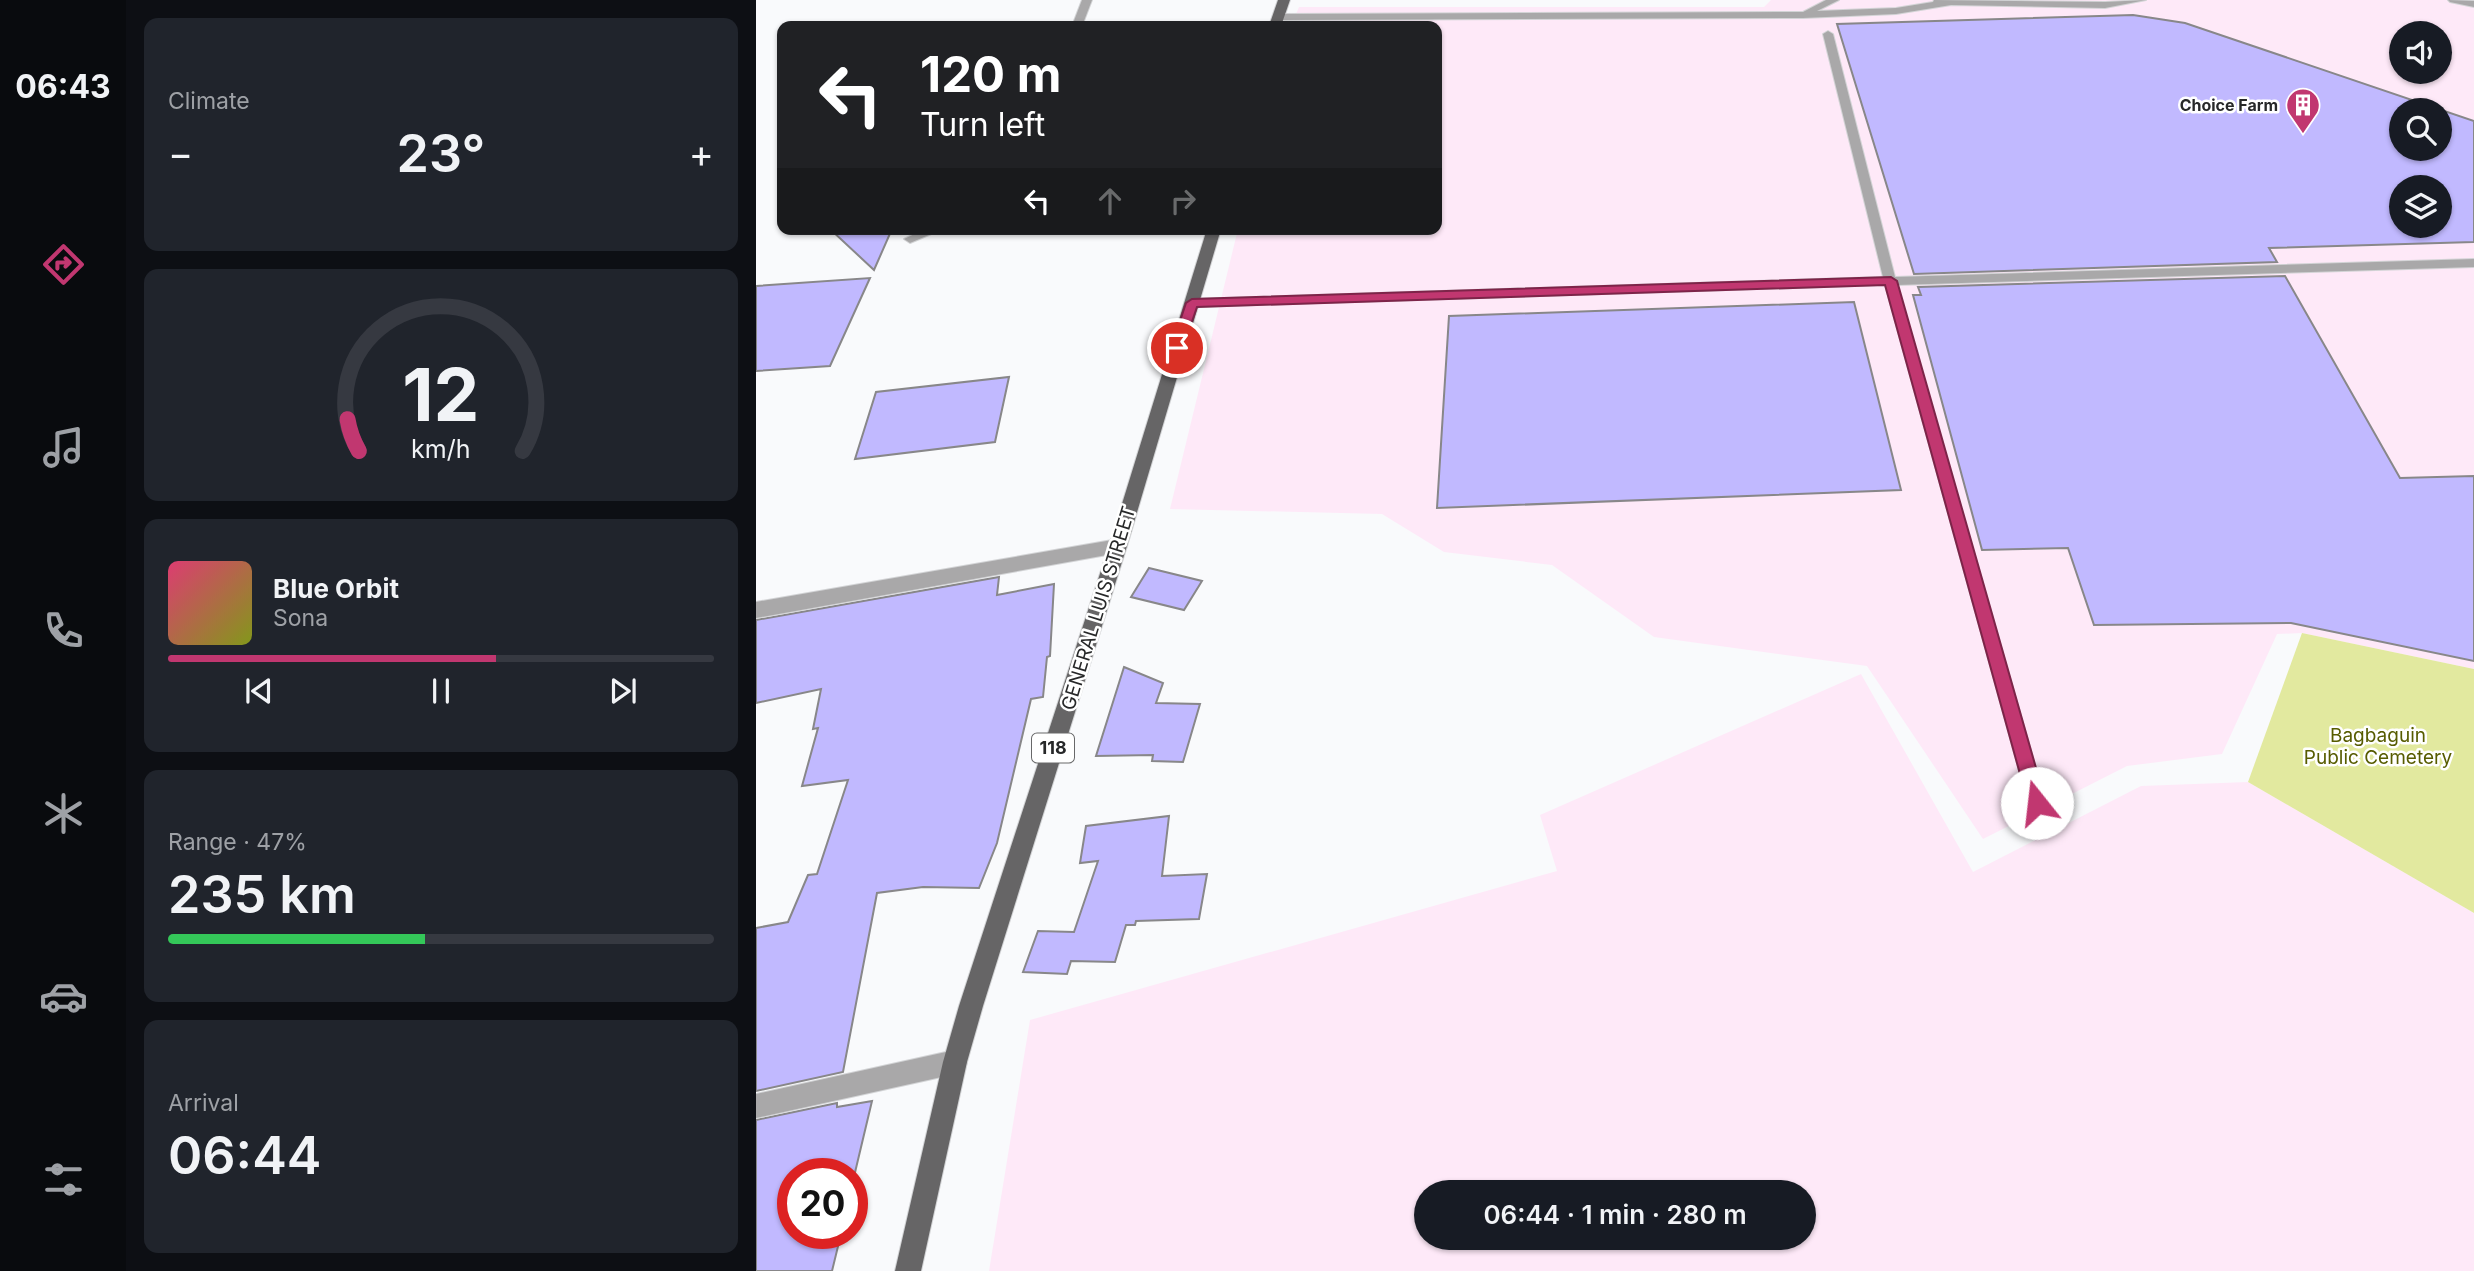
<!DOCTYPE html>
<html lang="en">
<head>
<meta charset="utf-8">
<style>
  body { margin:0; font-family:Inter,sans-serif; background:#20242c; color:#f1f3f6; height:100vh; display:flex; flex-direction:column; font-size:26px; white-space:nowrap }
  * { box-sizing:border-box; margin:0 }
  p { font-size:23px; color:#9ea1a6 }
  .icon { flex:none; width:38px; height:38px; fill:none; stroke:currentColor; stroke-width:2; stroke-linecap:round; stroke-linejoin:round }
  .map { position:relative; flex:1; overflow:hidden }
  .side { display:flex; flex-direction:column; gap:18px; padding:18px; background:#0d0f14; width:630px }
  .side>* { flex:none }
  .hud { position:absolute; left:21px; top:21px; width:665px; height:214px; border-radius:14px; box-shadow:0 2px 5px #0004; background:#202124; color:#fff; overflow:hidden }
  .fabs { position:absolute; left:1633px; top:21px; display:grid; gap:14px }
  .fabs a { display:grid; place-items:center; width:63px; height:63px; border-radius:50%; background:#171b24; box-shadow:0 2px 5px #0004; font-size:35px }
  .speed { position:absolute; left:21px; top:1158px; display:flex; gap:14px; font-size:35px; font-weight:700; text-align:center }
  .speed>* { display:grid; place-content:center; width:91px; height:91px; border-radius:50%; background:#171b24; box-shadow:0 2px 5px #0004; line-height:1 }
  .speed .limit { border:10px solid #d22; background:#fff; color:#111 }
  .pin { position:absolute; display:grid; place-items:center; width:60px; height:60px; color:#fff; margin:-30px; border:4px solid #fff; border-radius:50%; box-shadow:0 2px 7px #0007 }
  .me { position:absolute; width:77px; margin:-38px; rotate:344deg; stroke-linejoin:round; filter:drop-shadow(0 0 5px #0008) }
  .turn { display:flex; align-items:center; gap:24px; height:147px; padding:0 28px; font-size:32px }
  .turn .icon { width:91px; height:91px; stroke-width:2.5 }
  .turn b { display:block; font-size:49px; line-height:60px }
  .lanes { display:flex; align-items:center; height:66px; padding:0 28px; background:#0003; justify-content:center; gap:35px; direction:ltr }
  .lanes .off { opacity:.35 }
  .big { font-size:52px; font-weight:600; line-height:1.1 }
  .side .widget { flex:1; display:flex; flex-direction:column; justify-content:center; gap:10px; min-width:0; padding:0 24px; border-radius:14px; background:#20242c }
  .side .dial { align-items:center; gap:0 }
  .dial svg { height:182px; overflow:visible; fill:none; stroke:#363941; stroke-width:7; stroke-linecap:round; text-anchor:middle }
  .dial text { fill:#f1f3f6; stroke:none }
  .song { display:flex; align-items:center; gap:21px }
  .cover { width:84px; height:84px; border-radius:10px; background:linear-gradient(135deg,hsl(340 70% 55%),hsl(70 70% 35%)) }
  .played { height:7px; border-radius:4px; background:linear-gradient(90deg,#c13770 60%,#363941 60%) }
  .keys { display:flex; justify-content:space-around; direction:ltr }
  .heat { display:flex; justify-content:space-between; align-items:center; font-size:38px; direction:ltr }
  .charge { height:10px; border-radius:5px; background:linear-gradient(90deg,#34c759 47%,#363941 0) }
  .trip { position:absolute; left:658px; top:1180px; width:402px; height:70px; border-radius:35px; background:#171b24; box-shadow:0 2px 5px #0004; font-weight:600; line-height:70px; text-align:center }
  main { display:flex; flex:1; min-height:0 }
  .tab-bar { display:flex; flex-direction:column; width:126px; justify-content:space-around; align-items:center; background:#090b0e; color:#9ea1a6 }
  .tab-bar .icon { width:49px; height:49px }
  .tab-bar .active { color:#c13770 }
  .tab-bar b { font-size:32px; color:#f1f3f6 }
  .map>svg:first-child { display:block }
  .industrial { fill:#fee9f8; fill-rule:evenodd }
  .green { fill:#e2e99f }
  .building { fill:#c1b9ff; stroke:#888789; stroke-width:2; fill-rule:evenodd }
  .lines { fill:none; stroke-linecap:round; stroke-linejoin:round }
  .service-casing { stroke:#d3d4d6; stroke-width:2 }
  .minor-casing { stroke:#d3d4d6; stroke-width:2 }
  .primary-casing { stroke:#d3d4d6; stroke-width:2 }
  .service { fill:#a9a8a9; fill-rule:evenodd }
  .minor { fill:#a9a8a9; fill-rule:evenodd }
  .primary { fill:#666566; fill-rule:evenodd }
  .route { fill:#c13770; stroke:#7d2449; stroke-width:2 }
  .labels { text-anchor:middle; stroke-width:5; stroke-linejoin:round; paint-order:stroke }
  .far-poi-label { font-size:16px; font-weight:bold; fill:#272829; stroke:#fff; text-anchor:end }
  .shield { fill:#fff; stroke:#686869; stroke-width:2 }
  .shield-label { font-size:18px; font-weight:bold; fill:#272829 }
  .street-label { font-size:19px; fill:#272829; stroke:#fff }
  .park-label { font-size:19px; fill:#575c00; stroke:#fff }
</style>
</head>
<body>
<main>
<nav class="tab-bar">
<b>06:43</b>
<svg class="icon active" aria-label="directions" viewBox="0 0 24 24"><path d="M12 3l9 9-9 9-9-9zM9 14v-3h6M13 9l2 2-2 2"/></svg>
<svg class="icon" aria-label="music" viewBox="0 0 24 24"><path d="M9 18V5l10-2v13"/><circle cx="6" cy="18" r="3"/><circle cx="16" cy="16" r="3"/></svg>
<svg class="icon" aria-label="phone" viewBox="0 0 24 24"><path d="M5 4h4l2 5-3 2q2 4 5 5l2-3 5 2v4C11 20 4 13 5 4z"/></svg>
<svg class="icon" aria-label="climate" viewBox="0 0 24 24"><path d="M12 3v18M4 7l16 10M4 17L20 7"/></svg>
<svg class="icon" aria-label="car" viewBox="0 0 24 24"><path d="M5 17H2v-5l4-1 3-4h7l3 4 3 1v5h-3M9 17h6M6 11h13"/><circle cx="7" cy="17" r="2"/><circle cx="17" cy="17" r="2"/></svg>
<svg class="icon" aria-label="filters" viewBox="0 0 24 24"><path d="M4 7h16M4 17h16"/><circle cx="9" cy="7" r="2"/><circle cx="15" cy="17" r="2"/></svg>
</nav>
<section class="side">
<div class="widget"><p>Climate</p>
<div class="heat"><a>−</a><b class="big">23°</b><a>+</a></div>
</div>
<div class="widget dial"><svg viewBox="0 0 100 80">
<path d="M14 69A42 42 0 1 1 86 69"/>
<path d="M14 69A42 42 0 0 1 9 55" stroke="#c13770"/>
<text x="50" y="56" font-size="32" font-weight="700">12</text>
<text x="50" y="72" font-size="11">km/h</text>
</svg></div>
<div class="widget">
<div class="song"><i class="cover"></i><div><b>Blue Orbit</b><p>Sona</p></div></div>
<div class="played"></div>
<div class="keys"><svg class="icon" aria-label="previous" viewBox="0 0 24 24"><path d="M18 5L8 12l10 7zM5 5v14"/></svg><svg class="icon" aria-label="pause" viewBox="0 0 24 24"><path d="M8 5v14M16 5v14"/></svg><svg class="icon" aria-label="next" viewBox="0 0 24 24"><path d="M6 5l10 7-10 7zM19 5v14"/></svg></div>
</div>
<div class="widget"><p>Range · 47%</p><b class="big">235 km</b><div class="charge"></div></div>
<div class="widget"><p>Arrival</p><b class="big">06:44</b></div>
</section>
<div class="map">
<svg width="1718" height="1271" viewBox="0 0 1718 1271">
  <rect width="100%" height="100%" fill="#f9fafc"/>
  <g class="industrial">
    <path d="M1015 0H1718V669L1546 633 1521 634 1466 754 1371 766 1227 839 1111 666 898 637 796 565 688 552 626 514 414 509 482 229H681V26H535L543 7H1008ZM1645 33H1684V72H1645ZM1645 110H1684V149H1645ZM1645 187H1684V226H1645Z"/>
    <path d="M1105 674 1217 872 1385 786 1492 782 1718 913V1271H233L274 1020 801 871 784 815ZM670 1192H1048V1237H670Z"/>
  </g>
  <polygon class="green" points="1546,633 1718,669 1718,913 1492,782"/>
  <g class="building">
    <path d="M1377 15 1429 23 1718 121V242L1513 248 1521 262 1158 274 1081 24ZM1645 110H1684V149H1645ZM1645 187H1684V226H1645Z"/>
    <polygon points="74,229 136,229 118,270"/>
    <polygon points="1529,276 1644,478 1718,476 1718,661 1535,623 1338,625 1312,548 1226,550 1157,295 1165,295 1162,287"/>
    <polygon points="114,278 74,366 0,371 0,286"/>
    <polygon points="1098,302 1145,490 681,508 693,316"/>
    <polygon points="253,377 239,442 99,459 120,392"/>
    <polygon points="393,568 446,581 428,610 375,597"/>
    <polygon points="243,577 241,595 298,584 294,656 291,657 287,697 275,699 241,843 223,888 167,887 121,893 87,1072 0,1091 0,928 32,922 52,875 61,874 92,780 46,786 62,728 57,729 65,689 0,703 0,620"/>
    <polygon points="368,667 407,683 400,703 444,704 427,762 396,761 397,755 340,756"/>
    <polygon points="413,816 406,876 451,874 443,919 380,921 379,925 370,925 359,962 315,961 311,974 267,972 282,931 318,932 342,861 324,863 330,826"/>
    <polygon points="116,1101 96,1185 96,1174 37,1174 37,1234 85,1234 76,1271 0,1271 0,1120 81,1103 81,1107"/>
  </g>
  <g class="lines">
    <g class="service-casing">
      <g id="service">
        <polygon points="326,0 336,0 326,26 316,26"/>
        <polygon points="1070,0 1083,0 1061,11 1140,8 1177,2 1178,0 1349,2 1390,0 1349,8 1195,5 1140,14 1047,18 523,20 518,17 523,14 1047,12"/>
        <polygon points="1692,0 1718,1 1718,7 1694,2"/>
        <polygon points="1072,31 1077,34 1139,277 1718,259 1718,267 1141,285 1290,803 1287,809 1281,811 1275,809 1272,803 1129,285 436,307 430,303 436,299 1127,277 1067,34"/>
        <polygon points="169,229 187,229 154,243 148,239"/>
      </g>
    </g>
    <g class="minor-casing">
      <g id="minor">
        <polygon points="362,539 368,541 371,546 368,551 362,553 0,618 0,602"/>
        <polygon points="199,1050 208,1053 211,1062 208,1071 199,1074 0,1118 0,1094"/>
      </g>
    </g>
    <g class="primary-casing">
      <g id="primary">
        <polygon points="522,0 534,0 525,26 513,26"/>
        <polygon points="451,229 465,229 371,546 227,1006 211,1062 165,1271 139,1271 187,1062 203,1006 353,546"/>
      </g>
    </g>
    <use href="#service" class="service"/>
    <use href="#minor" class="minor"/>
    <use href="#primary" class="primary"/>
  </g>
  <polygon class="route" points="1135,277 1141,281 1290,803 1287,809 1281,811 1275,809 1272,803 1129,285 441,307 426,351 417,351 415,348 430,303 436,299"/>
  <defs>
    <g id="building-pin" transform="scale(1.75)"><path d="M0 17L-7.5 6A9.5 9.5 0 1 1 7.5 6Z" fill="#c13770" stroke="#fff"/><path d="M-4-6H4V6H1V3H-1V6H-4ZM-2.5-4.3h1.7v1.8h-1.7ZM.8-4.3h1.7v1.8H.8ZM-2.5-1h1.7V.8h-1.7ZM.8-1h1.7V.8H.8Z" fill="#fff"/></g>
  </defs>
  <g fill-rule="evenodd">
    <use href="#building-pin" x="1547" y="105"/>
  </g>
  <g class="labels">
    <g class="far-poi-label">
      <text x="1522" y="111">Choice Farm</text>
    </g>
    <rect class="shield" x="276" y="733.5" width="42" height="29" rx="5"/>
    <g class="shield-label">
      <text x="297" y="754">118</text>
    </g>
    <g class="street-label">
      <text transform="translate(342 608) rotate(-73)" y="7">GENERAL LUIS STREET</text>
    </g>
    <g class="park-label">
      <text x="1622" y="742">Bagbaguin<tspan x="1622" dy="22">Public Cemetery</tspan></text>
    </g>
  </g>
</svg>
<div class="fabs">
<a><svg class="icon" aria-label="sound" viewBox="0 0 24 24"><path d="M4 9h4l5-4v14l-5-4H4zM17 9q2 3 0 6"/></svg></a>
<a><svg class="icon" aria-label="search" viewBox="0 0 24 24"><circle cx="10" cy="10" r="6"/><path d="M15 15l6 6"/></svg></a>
<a><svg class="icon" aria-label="layers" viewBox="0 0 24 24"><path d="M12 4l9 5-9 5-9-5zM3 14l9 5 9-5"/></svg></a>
</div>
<div class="speed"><div class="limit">20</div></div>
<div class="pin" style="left:421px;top:348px;background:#d93025"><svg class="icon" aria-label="arrive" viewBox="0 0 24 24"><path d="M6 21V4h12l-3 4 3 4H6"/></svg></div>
<svg class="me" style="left:1281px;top:803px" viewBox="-20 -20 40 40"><circle r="19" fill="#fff"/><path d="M0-13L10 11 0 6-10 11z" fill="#c13770"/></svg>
<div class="trip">06:44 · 1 min · 280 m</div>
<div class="hud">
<div class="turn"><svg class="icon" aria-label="left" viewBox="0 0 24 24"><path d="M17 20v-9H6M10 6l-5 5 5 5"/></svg><div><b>120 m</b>Turn left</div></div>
<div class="lanes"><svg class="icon" aria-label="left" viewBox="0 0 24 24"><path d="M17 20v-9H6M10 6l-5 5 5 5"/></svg><svg class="icon off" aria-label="ahead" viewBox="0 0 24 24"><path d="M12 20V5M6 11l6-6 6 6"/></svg><svg class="icon off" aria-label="right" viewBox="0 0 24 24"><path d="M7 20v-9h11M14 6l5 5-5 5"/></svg></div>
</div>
</div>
</main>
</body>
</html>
